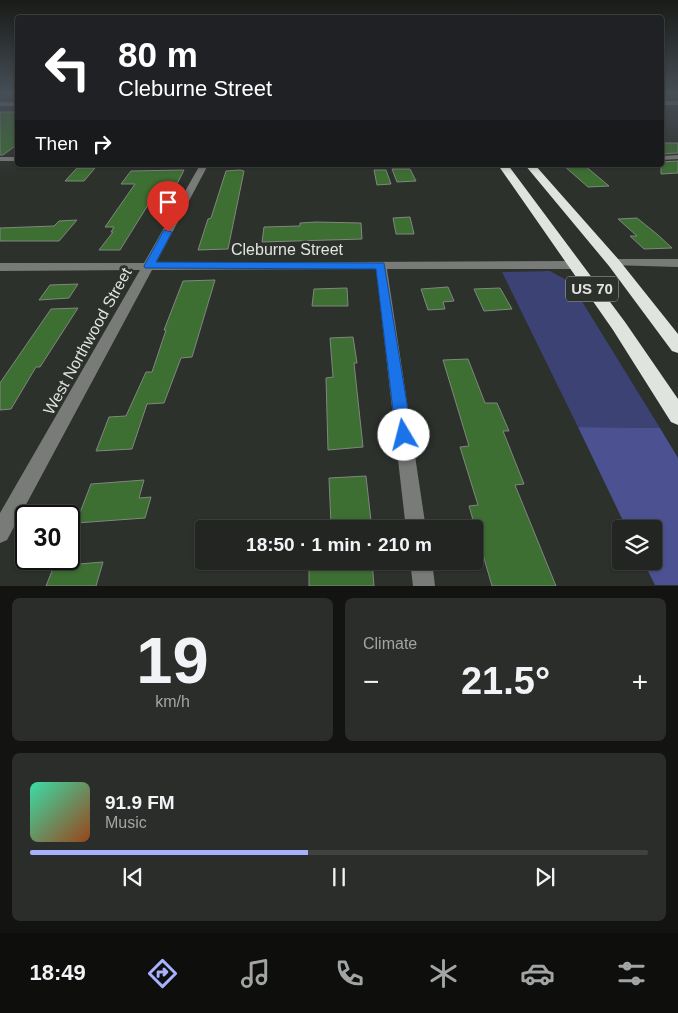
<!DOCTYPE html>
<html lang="en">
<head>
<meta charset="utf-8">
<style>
  body { margin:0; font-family:Helvetica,sans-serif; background:#2a2d2a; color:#f1f3f6; height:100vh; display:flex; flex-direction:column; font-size:19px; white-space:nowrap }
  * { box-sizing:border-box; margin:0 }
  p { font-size:16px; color:#a2a5a5 }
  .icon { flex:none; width:28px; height:28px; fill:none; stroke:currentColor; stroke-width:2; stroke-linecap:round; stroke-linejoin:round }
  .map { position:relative; height:586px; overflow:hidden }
  .sheet { display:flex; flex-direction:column; gap:12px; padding:12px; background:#131412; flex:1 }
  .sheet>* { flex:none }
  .hud { position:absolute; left:15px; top:15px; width:649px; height:152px; border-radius:5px; box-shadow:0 1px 4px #0004,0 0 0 1px #3f423f; background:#202124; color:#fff; overflow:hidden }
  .controls { position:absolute; left:612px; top:520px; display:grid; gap:10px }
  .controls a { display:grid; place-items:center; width:50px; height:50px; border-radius:5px; background:#222521; box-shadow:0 1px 4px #0004,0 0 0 1px #3f423f; font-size:25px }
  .speed { position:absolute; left:15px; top:505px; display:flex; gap:10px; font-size:25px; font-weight:700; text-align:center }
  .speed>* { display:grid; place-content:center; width:65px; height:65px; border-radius:50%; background:#222521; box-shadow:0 1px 4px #0004,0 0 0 1px #3f423f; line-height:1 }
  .speed .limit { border:2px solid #111; border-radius:8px; background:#fff; color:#111 }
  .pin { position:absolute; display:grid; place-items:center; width:42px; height:42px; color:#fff; margin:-51px -21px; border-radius:50% 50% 50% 0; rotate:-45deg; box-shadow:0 0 5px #0007 }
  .pin .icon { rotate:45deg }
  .me { position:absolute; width:55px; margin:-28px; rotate:352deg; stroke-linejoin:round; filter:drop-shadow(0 0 4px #0008) }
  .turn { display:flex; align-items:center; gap:18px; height:105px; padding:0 20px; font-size:22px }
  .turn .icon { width:65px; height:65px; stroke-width:2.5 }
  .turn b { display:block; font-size:35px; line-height:42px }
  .then { display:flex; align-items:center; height:48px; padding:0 20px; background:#0003; gap:10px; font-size:19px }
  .big { font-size:38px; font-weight:700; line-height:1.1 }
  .sheet .tile { flex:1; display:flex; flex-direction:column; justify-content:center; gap:8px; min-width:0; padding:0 18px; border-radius:8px; background:#2a2d2a }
  .sheet .dial { align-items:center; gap:0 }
  .dial b { font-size:65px; line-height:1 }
  .song { display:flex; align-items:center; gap:15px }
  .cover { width:60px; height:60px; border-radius:8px; background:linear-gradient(135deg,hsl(160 70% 55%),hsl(20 70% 35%)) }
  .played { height:5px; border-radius:2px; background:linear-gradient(90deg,#a7b1fc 45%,#3f423f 45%) }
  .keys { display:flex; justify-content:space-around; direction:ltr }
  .heat { display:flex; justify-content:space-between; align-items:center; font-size:28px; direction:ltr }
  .sheet .tiles { flex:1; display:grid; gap:12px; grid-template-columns:1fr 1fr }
  .tile:last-child { grid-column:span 2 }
  .trip { position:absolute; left:195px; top:520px; width:288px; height:50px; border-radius:5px; background:#222521; box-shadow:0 1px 4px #0004,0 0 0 1px #3f423f; font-weight:700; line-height:50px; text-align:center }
  .tab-bar { display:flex; height:80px; justify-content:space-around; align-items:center; background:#0e0f0d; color:#a2a5a5 }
  .tab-bar .icon { width:35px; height:35px }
  .tab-bar .current { color:#a7b1fc }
  .tab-bar b { font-size:22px; color:#f1f3f6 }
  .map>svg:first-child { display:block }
  .green { fill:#3d4274 }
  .forest { fill:#4b5191 }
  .building { fill:#3d6e32; stroke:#828681 }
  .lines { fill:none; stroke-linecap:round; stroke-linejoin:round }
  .minor { fill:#797b78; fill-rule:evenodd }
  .highway { fill:#dfe4de; fill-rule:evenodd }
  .route { fill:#1a73e8; stroke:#114b97 }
  .labels { text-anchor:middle; stroke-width:5; stroke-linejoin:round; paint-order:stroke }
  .shield { fill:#2d312c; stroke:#acaeab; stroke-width:1 }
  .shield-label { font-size:15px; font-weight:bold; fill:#e2e4e1 }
  .street-label { font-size:16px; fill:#e2e4e1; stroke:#2d312c }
</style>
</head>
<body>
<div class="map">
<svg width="678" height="586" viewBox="0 0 678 586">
  <rect width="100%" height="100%" fill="#2d312c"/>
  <polygon class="green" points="550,271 570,282 660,428 578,427 502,272"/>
  <polygon class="forest" points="578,427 660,428 678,458 678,585 655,585 643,561 654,561 654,529 627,529"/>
  <g class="building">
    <polygon points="0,112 18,112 18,144 3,155 0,155"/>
    <polygon points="661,143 678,143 678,153 661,154"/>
    <polygon points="678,161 678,173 661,174 661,162"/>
    <polygon points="563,165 584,165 609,186 588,187"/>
    <polygon points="77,168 95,168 84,181 65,181"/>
    <polygon points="392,169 410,169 416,181 397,182"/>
    <polygon points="184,170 177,184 161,184 120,250 99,250 113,232 111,232 114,227 105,227 135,184 121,184 131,171"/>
    <polygon points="240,170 244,171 228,249 198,250 208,219 211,218 226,171"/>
    <polygon points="374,170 386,170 391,184 377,185"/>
    <polygon points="410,217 414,234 396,234 393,218"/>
    <polygon points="637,218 658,235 672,248 644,249 630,236 637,236 618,219"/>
    <polygon points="77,220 59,241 0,241 0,228 54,226 59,221"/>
    <polygon points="316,222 361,223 362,239 262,242 264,227 300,226 300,223"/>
    <polygon points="215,280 192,357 181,358 164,403 147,404 132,449 96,451 109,417 126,416 146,372 152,372 166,330 164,330 183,281"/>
    <polygon points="78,284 69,298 39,300 50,285"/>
    <polygon points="448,287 454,301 443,302 445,309 428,310 421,289"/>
    <polygon points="347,288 348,306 312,306 314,289"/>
    <polygon points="500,288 512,309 484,311 474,289"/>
    <polygon points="78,308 40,367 36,367 11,409 0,410 0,383 51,309"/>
    <polygon points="353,337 357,363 354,363 363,447 328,450 326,378 333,377 330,338"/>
    <polygon points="468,359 485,403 497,403 509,431 503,431 524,484 515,485 556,586 492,586 469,506 478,505 460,447 469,446 443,360"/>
    <polygon points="366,476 371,521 331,524 329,478"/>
    <polygon points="144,480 139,498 151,497 145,518 76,523 91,484"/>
    <polygon points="309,561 372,561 374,586 309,586"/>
    <polygon points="103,562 96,586 46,586 54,566"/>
  </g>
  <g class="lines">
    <g class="minor">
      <rect x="661" y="101" width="17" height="4"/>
      <rect x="0" y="102" width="18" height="4"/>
      <polygon points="678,155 678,159 661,160 661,156"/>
      <rect x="0" y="157" width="18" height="4"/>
      <polygon points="200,165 208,165 156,263 575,261 581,265 575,269 387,269 426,529 406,529 376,269 152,270 7,540 0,543 0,513 140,270 0,271 0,263 144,263"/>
      <polygon points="614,259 678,259 678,267 610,265 608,263"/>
      <polygon points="410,561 432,561 435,586 413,586"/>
    </g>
    <g class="highway">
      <polygon points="498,165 508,165 625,322 678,399 678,425 671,422 613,330"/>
      <polygon points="525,165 535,165 619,260 678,334 678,353 672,351 609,266"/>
    </g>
  </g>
  <linearGradient id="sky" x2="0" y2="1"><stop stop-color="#191b18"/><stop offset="0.53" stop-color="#464e56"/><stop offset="1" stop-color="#464e56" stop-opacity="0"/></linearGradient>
  <rect width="678" height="176" fill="url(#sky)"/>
  <polygon class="route" points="164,230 172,232 156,262 384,263 412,435 409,440 404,442 398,440 396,435 376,269 145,268 144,266"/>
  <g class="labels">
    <rect class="shield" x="566" y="276.5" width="52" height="25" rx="4"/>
    <g class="shield-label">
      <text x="592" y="294">US 70</text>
    </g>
    <g class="street-label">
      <text x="287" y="255">Cleburne Street</text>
      <text transform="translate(87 341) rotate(-61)" y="6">West Northwood Street</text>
    </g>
  </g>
</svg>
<div class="controls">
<a><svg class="icon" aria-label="layers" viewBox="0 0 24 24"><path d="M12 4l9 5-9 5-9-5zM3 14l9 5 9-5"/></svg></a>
</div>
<div class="speed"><div class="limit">30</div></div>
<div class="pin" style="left:168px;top:232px;background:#d93025"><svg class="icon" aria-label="arrive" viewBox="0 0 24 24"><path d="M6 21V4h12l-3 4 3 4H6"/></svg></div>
<svg class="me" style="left:404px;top:435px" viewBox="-20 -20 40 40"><circle r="19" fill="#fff"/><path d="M0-13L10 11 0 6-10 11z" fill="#1a73e8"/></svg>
<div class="trip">18:50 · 1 min · 210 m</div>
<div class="hud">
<div class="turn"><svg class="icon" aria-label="left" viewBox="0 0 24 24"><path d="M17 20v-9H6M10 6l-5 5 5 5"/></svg><div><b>80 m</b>Cleburne Street</div></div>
<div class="then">Then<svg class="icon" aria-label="right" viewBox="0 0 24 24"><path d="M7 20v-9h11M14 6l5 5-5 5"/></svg></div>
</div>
</div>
<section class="sheet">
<div class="tiles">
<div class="tile dial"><b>19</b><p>km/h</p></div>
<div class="tile"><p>Climate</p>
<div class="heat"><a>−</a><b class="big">21.5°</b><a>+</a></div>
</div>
<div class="tile">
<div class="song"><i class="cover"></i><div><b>91.9 FM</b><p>Music</p></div></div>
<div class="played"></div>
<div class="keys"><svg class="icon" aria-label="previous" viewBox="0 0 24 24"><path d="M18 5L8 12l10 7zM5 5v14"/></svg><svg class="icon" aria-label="pause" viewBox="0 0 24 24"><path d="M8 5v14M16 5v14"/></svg><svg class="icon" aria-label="next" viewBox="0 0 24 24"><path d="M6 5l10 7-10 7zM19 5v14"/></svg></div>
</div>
</div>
</section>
<nav class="tab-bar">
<b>18:49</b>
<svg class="icon current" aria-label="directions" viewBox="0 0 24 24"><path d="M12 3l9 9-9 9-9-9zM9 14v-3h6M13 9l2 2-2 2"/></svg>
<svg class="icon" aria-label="music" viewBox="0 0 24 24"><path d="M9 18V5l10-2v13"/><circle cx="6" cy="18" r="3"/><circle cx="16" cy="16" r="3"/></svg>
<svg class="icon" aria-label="phone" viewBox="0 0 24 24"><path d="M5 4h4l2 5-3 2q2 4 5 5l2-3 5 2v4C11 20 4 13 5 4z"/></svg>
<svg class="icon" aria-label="climate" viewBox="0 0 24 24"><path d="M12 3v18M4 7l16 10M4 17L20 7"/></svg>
<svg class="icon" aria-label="car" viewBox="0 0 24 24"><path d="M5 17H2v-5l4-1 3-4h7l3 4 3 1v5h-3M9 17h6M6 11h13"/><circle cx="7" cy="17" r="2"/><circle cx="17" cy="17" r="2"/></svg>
<svg class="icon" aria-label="filters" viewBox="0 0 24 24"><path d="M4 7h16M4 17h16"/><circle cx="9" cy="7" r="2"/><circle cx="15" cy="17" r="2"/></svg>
</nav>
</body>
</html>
